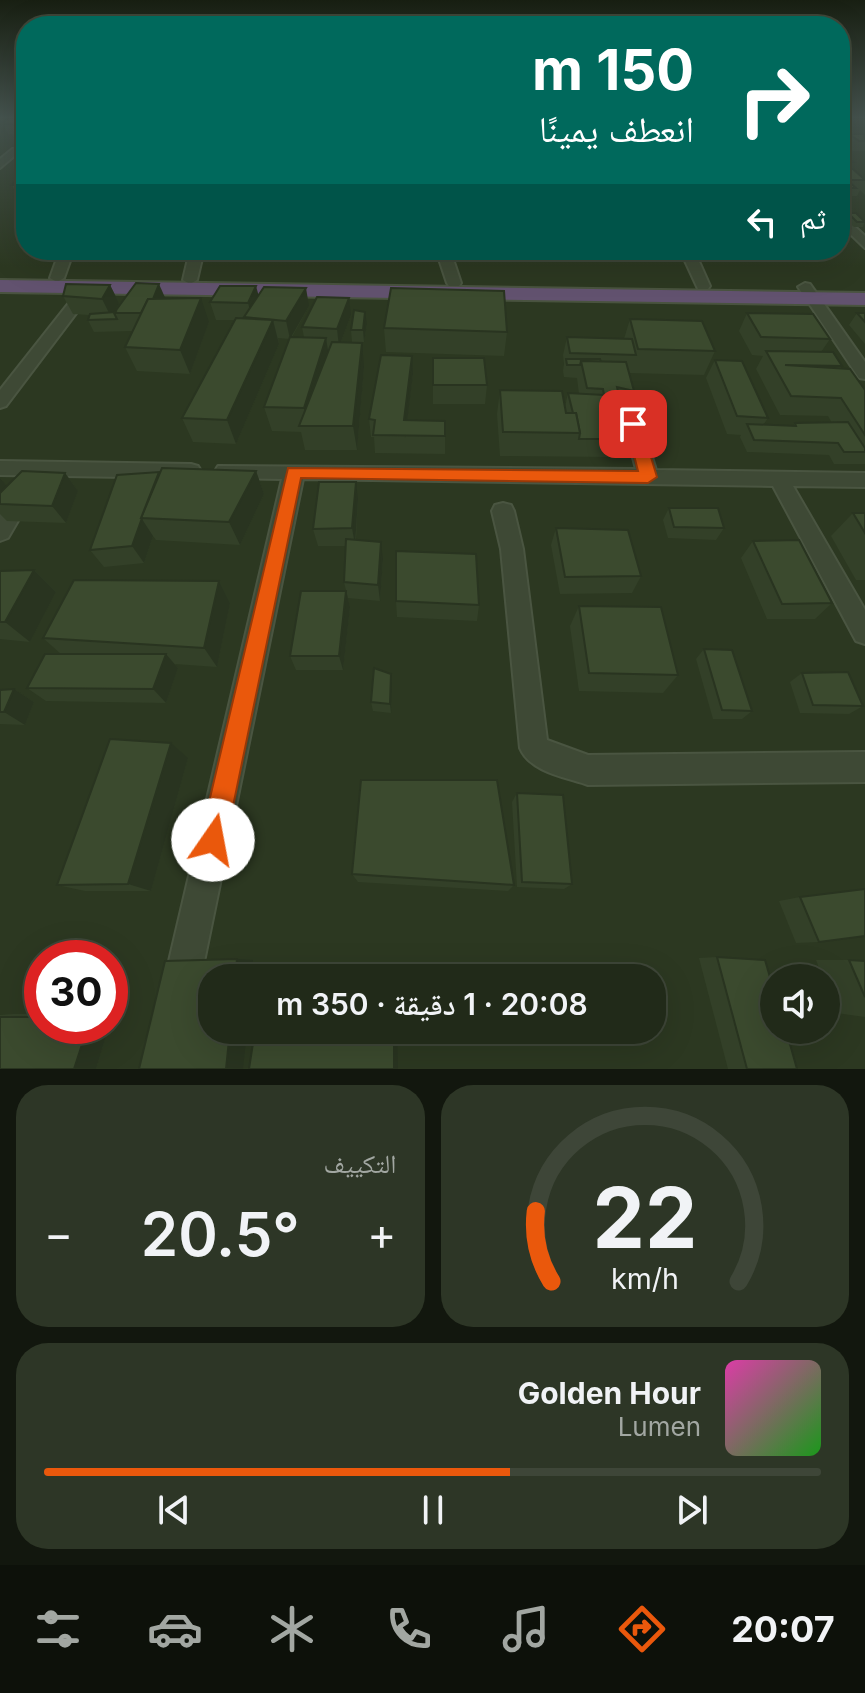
<!DOCTYPE html>
<html lang="ar">
<head>
<meta charset="utf-8">
<style>
  body { margin:0; font-family:Inter,"Noto Naskh Arabic",sans-serif; background:#2d3626; color:#f1f3f6; direction:rtl; height:100vh; display:flex; flex-direction:column; font-size:30px; white-space:nowrap }
  * { box-sizing:border-box; margin:0 }
  p { font-size:26px; color:#a2a7a2 }
  .icon { flex:none; width:44px; height:44px; fill:none; stroke:currentColor; stroke-width:2; stroke-linecap:round; stroke-linejoin:round }
  .map { position:relative; height:1069px; overflow:hidden; direction:ltr }
  .details { display:flex; flex-direction:column; gap:16px; padding:16px; background:#12170e; flex:1 }
  .details>* { flex:none }
  .top-card { position:absolute; left:16px; top:16px; width:834px; height:244px; border-radius:32px; box-shadow:0 8px 32px #0002,0 0 0 2px #3e4638; direction:rtl; background:#00695c; color:#fff; overflow:hidden }
  .buttons { position:absolute; left:760px; top:964px; display:grid; gap:16px }
  .buttons a { display:grid; place-items:center; width:80px; height:80px; border-radius:50%; background:#212a19; box-shadow:0 8px 32px #0002,0 0 0 2px #3e4638; font-size:40px }
  .speed { position:absolute; left:24px; top:940px; display:flex; gap:16px; font-size:40px; font-weight:700; text-align:center }
  .speed>* { display:grid; place-content:center; width:104px; height:104px; border-radius:50%; background:#212a19; box-shadow:0 8px 32px #0002,0 0 0 2px #3e4638; line-height:1 }
  .speed .limit { border:12px solid #d22; background:#fff; color:#111 }
  .pin { position:absolute; display:grid; place-items:center; width:68px; height:68px; color:#fff; margin:-34px; border-radius:16px; box-shadow:0 4px 12px #0006 }
  .me { position:absolute; width:88px; margin:-44px; rotate:12deg; stroke-linejoin:round; filter:drop-shadow(0 0 6px #0008) }
  .turn { display:flex; align-items:center; gap:28px; height:168px; padding:0 24px; font-size:36px }
  .turn .icon { width:104px; height:104px; stroke-width:2.5 }
  .turn b { display:block; font-size:56px; line-height:68px }
  .then { display:flex; align-items:center; height:76px; padding:0 24px; background:#0003; gap:16px; font-size:30px }
  .big { font-size:60px; font-weight:600; line-height:1.1 }
  .details .widget { flex:1; display:flex; flex-direction:column; justify-content:center; gap:12px; min-width:0; padding:0 28px; border-radius:32px; background:#2d3626 }
  .details .dial { align-items:center; gap:0 }
  .dial svg { height:208px; overflow:visible; fill:none; stroke:#3e4638; stroke-width:7; stroke-linecap:round; text-anchor:middle }
  .dial text { fill:#f1f3f6; stroke:none }
  .song { display:flex; align-items:center; gap:24px }
  .cover { width:96px; height:96px; border-radius:12px; background:linear-gradient(135deg,hsl(320 70% 55%),hsl(120 70% 35%)) }
  .played { height:8px; border-radius:4px; background:linear-gradient(90deg,#ea580c 60%,#3e4638 60%) }
  .keys { display:flex; justify-content:space-around; direction:ltr }
  .heat { display:flex; justify-content:space-between; align-items:center; font-size:44px; direction:ltr }
  .details .tiles { flex:1; display:grid; gap:16px; grid-template-columns:1fr 1fr }
  .widget:last-child { grid-column:span 2 }
  .trip { position:absolute; left:198px; top:964px; width:468px; height:80px; border-radius:32px; background:#212a19; box-shadow:0 8px 32px #0002,0 0 0 2px #3e4638; font-weight:600; line-height:80px; text-align:center; direction:rtl }
  .tab-bar { display:flex; height:128px; justify-content:space-around; align-items:center; background:#0d110a; color:#a2a7a2 }
  .tab-bar .icon { width:56px; height:56px }
  .tab-bar .selected { color:#ea580c }
  .tab-bar b { font-size:36px; color:#f1f3f6 }
  .map>svg:first-child { display:block }
  .lines { fill:none; stroke-linecap:round; stroke-linejoin:round }
  .minor-casing { stroke:#4a5541; stroke-width:4 }
  .highway-casing { stroke:#49533f; stroke-width:4 }
  .minor { fill:#3e4935; fill-rule:evenodd }
  .highway { fill:#62526f; fill-rule:evenodd }
  .wall { fill:#334028 }
  .shaded-wall { fill:#293420 }
  .building { fill:#3b4a2e; stroke:#293420; stroke-width:2 }
  .route { fill:#ea580c; stroke:#983908; stroke-width:2 }
</style>
</head>
<body>
<div class="map">
<svg width="865" height="1069" viewBox="0 0 865 1069">
  <rect width="100%" height="100%" fill="#2c3821"/>
  <g class="lines">
    <g class="minor-casing">
      <g id="minor">
        <polygon points="26,138 26,146 0,168 0,159"/>
        <rect x="840" y="138" width="25" height="6"/>
        <polygon points="840,213 865,236 865,248 840,224"/>
        <polygon points="60,250 74,250 64,278 57,282 50,278"/>
        <polygon points="190,250 204,250 197,280 190,284 183,280"/>
        <polygon points="436,250 450,250 461,283 459,286 449,286 447,283"/>
        <polygon points="680,250 694,250 710,286 708,289 698,289"/>
        <polygon points="805,283 810,284 865,362 865,379 859,378 798,287"/>
        <polygon points="88,284 95,288 93,291 6,406 0,408 0,390 83,285"/>
        <polygon points="633,418 642,424 656,470 865,473 865,487 793,486 865,610 865,644 856,641 773,486 303,479 198,991 193,1004 180,1009 167,1004 162,991 282,479 225,478 218,476 215,471 218,466 636,469 624,424"/>
        <polygon points="0,461 191,464 198,466 201,471 198,476 191,478 0,475"/>
        <polygon points="23,487 30,490 33,495 8,538 0,541 0,514 16,490"/>
        <path d="M503 503 511 505 514 511 523 549 547 740 588 755 865 752V782L588 785C565 777 530 772 520 748L501 549 492 511 495 505Z"/>
      </g>
    </g>
    <g class="highway-casing">
      <polygon id="highway" points="0,280 865,293 865,305 0,292"/>
    </g>
    <use href="#minor" class="minor"/>
    <use href="#highway" class="highway"/>
  </g>
  <g class="wall">
    <polygon points="0,118 26,118 26,134 8,134 6,130 0,134"/>
    <polygon points="840,118 849,120 844,130 840,130"/>
    <polygon points="849,134 865,135 865,151 853,151 844,144"/>
    <polygon points="26,138 26,161 21,161 13,146"/>
    <polygon points="840,155 853,162 849,169 863,178 865,178 865,195 860,190 857,196 852,196 847,204 840,204"/>
    <polygon points="26,178 26,195 17,196 12,185"/>
    <polygon points="848,213 865,221 863,227 854,227 845,219"/>
    <rect x="305" y="250" width="11" height="3"/>
    <polygon points="110,285 119,303 113,312 165,299 209,322 190,374 137,371 125,347 132,331 94,332 88,320 89,315 73,314 63,296"/>
    <polygon points="258,296 309,306 292,337 304,337 302,327 351,315 341,342 364,367 357,450 305,450 301,432 272,431 264,407 290,339 278,338 279,344 236,444 193,442 182,418 234,320 216,320 210,302"/>
    <polygon points="747,313 830,339 821,352 842,366 840,369 865,390 865,464 834,464 829,455 747,452 740,437 741,435 727,434 706,378 715,360 768,418 763,425 793,426 795,423 832,423 828,416 780,415 756,369 763,356 752,355 739,331"/>
    <polygon points="857,313 865,313 865,344 849,325"/>
    <polygon points="630,319 715,351 704,375 629,373 634,391 628,409 618,407 614,419 611,419 617,439 610,457 500,456 497,414 500,390 565,407 568,393 579,394 577,378 564,377 563,371 564,364 563,355 567,337 624,339"/>
    <polygon points="367,324 364,342 352,342 351,330"/>
    <polygon points="384,328 507,332 504,356 386,352"/>
    <polygon points="433,358 487,385 485,404 433,404"/>
    <polygon points="413,374 407,420 445,421 445,454 375,453 374,437 371,437 369,419"/>
    <polygon points="256,471 264,494 240,545 156,540 153,536 144,563 104,567 90,550 159,472 160,474"/>
    <polygon points="65,473 78,491 66,523 7,521 0,514 0,478 7,486"/>
    <polygon points="358,499 356,540 383,559 380,601 348,598 344,582 346,546 318,546 313,529"/>
    <polygon points="669,508 724,528 716,540 668,538 663,520"/>
    <polygon points="853,513 865,513 865,580 856,580 831,536"/>
    <polygon points="556,528 641,576 632,593 560,594 551,545"/>
    <polygon points="753,541 832,603 815,619 767,619 741,558"/>
    <polygon points="34,570 56,592 30,642 0,639 0,571"/>
    <polygon points="219,581 230,603 217,667 175,664 178,668 166,703 46,701 27,688 61,654 43,638"/>
    <polygon points="346,591 350,607 343,670 296,670 290,656"/>
    <polygon points="396,601 479,605 477,621 397,617"/>
    <polygon points="579,606 678,675 663,693 579,691 570,626"/>
    <polygon points="704,649 752,711 742,719 713,719 696,659"/>
    <polygon points="802,673 863,706 849,714 800,713 790,682"/>
    <polygon points="392,683 391,713 373,711 371,702"/>
    <polygon points="14,689 34,702 25,725 0,724 0,690"/>
    <polygon points="188,758 151,891 85,891 57,885"/>
    <polygon points="517,793 572,884 564,889 517,887 512,802"/>
    <polygon points="352,874 514,885 508,891 358,882"/>
    <polygon points="800,897 819,942 796,943 779,901"/>
    <polygon points="717,957 797,1069 728,1069 699,958"/>
    <polygon points="816,960 849,960 865,961 865,1017 836,1013 826,987 826,978 823,978"/>
    <polygon points="13,1014 42,1014 42,1026 109,1026 96,1069 0,1069 0,1015"/>
  </g>
  <g class="shaded-wall">
    <polygon points="7,118 11,125 3,124 6,130 1,134 0,122"/>
    <polygon points="26,121 26,135 21,125"/>
    <polygon points="159,284 167,302 146,313"/>
    <polygon points="110,285 119,303 111,317 102,299"/>
    <polygon points="256,286 261,304 252,318 248,303"/>
    <polygon points="306,288 309,306 290,339 286,321"/>
    <polygon points="201,298 209,322 190,374 180,350"/>
    <polygon points="349,298 351,315 339,347 337,329"/>
    <polygon points="365,312 367,324 364,342 363,330"/>
    <polygon points="273,320 279,344 236,444 227,420"/>
    <polygon points="326,338 330,362 308,426 304,408"/>
    <polygon points="362,343 364,367 357,450 353,426"/>
    <polygon points="412,356 413,374 405,438 404,420"/>
    <polygon points="256,471 264,494 240,545 229,522"/>
    <polygon points="65,473 78,491 66,523 52,506"/>
    <polygon points="0,478 7,486 0,494"/>
    <polygon points="356,482 358,499 355,545 352,528"/>
    <polygon points="142,519 153,536 144,563 132,546"/>
    <polygon points="381,542 383,559 380,601 378,585"/>
    <polygon points="34,570 56,592 30,642 5,622"/>
    <polygon points="219,581 230,603 217,667 204,648"/>
    <polygon points="346,591 350,607 343,670 339,656"/>
    <polygon points="166,654 178,668 166,703 153,689"/>
    <polygon points="391,674 392,683 391,713 390,704"/>
    <polygon points="14,689 34,702 25,725 4,712"/>
    <polygon points="171,743 188,758 151,891 128,884"/>
    <polygon points="237,959 253,960 251,978 235,978"/>
    <polygon points="396,969 396,978 393,978 392,970"/>
    <polygon points="88,1026 109,1026 96,1069 74,1069"/>
    <polygon points="230,1030 247,1030 243,1069 226,1069"/>
    <polygon points="394,1030 397,1030 398,1069 394,1069"/>
  </g>
  <g class="building">
    <polygon points="8,118 26,119 26,121 21,125 3,124"/>
    <polygon points="849,134 864,134 865,141 859,141"/>
    <polygon points="22,138 26,138 26,146 13,146"/>
    <polygon points="840,155 843,155 853,162 840,162"/>
    <polygon points="840,169 853,169 865,180 847,180 856,188 841,188"/>
    <polygon points="19,178 26,178 26,182 23,185 12,185"/>
    <polygon points="848,213 856,213 865,222 857,222"/>
    <polygon points="136,283 159,284 153,299 148,299 141,313 114,313"/>
    <polygon points="66,284 110,285 102,299 63,296"/>
    <polygon points="220,286 256,286 248,303 210,302"/>
    <polygon points="264,287 306,288 286,321 244,317"/>
    <polygon points="391,288 504,291 507,332 384,328"/>
    <polygon points="317,297 349,298 337,329 302,327"/>
    <polygon points="201,298 180,350 125,347 148,299"/>
    <polygon points="354,310 365,312 363,330 351,330"/>
    <polygon points="115,312 114,313 117,319 88,320 90,314"/>
    <polygon points="747,313 813,314 830,339 761,337"/>
    <polygon points="857,313 865,313 865,322"/>
    <polygon points="236,318 273,320 227,420 182,418"/>
    <polygon points="630,319 702,321 715,351 638,349"/>
    <polygon points="290,337 326,338 304,408 264,407"/>
    <polygon points="567,337 632,339 636,355 570,353"/>
    <polygon points="332,342 362,343 353,426 299,426"/>
    <polygon points="766,351 833,352 842,366 785,365 850,369 865,390 865,435 841,398 791,396"/>
    <polygon points="381,355 412,356 404,420 445,421 445,436 373,435 375,420 369,419"/>
    <polygon points="433,358 484,358 487,385 433,385"/>
    <polygon points="566,359 600,359 601,362 581,361 580,365 567,365"/>
    <polygon points="715,360 742,361 768,418 737,416"/>
    <polygon points="581,361 626,362 634,391 617,387 620,401 606,400 617,439 579,439 580,433 576,413 573,413 568,393 604,395 603,389 587,388"/>
    <polygon points="500,390 562,391 566,413 576,413 580,433 503,432"/>
    <polygon points="848,422 865,448 865,452 844,452 838,443 754,440 747,424 796,426 795,423"/>
    <polygon points="162,468 256,471 229,522 141,518"/>
    <polygon points="22,471 65,473 52,506 0,504 0,493"/>
    <polygon points="159,472 141,518 142,518 132,546 90,550 117,475"/>
    <polygon points="319,482 356,482 352,528 313,529"/>
    <polygon points="669,508 718,508 724,528 674,527"/>
    <polygon points="853,513 865,513 865,533"/>
    <polygon points="556,528 628,530 641,576 565,577"/>
    <polygon points="346,539 381,542 378,585 344,582"/>
    <polygon points="799,540 832,603 782,604 753,541"/>
    <polygon points="396,551 476,554 479,605 396,601"/>
    <polygon points="34,570 5,622 0,622 0,571"/>
    <polygon points="74,580 219,581 204,648 43,638"/>
    <polygon points="301,591 346,591 339,656 290,656"/>
    <polygon points="579,606 661,607 678,675 589,673"/>
    <polygon points="704,649 732,650 752,711 722,710"/>
    <polygon points="45,654 166,654 153,689 27,688"/>
    <polygon points="374,668 391,674 390,704 371,702"/>
    <polygon points="848,672 863,706 813,705 802,673"/>
    <polygon points="14,689 4,712 0,712 0,690"/>
    <polygon points="110,739 171,743 128,884 57,885"/>
    <polygon points="361,780 497,780 514,885 352,874"/>
    <polygon points="517,793 563,795 572,884 522,882"/>
    <polygon points="865,889 865,936 819,942 800,897"/>
    <polygon points="717,957 765,960 774,991 774,1030 786,1030 797,1069 747,1069"/>
    <polygon points="237,959 235,978 212,978 212,1030 230,1030 226,1069 139,1069 165,961"/>
    <polygon points="849,960 865,961 865,997"/>
    <polygon points="264,965 392,970 393,978 263,978"/>
    <polygon points="0,1017 42,1017 42,1026 88,1026 74,1069 0,1069"/>
    <polygon points="255,1030 394,1030 394,1069 249,1069"/>
  </g>
  <linearGradient id="sky" x2="0" y2="1"><stop stop-color="#181f12"/><stop offset="0.44" stop-color="#45534e"/><stop offset="1" stop-color="#45534e" stop-opacity="0"/></linearGradient>
  <rect width="865" height="267" fill="url(#sky)"/>
  <polygon class="route" points="633,419 641,424 657,477 648,483 301,478 226,840 223,849 213,853 204,849 200,840 288,468 638,471 626,424"/>
</svg>
<div class="buttons">
<a><svg class="icon" aria-label="sound" viewBox="0 0 24 24"><path d="M4 9h4l5-4v14l-5-4H4zM17 9q2 3 0 6"/></svg></a>
</div>
<div class="speed"><div class="limit">30</div></div>
<div class="pin" style="left:633px;top:424px;background:#d93025"><svg class="icon" aria-label="arrive" viewBox="0 0 24 24"><path d="M6 21V4h12l-3 4 3 4H6"/></svg></div>
<svg class="me" style="left:213px;top:840px" viewBox="-20 -20 40 40"><circle r="19" fill="#fff"/><path d="M0-13L10 11 0 6-10 11z" fill="#ea580c"/></svg>
<div class="trip">20:08 · 1 دقيقة · 350 m</div>
<div class="top-card">
<div class="turn"><svg class="icon" aria-label="right" viewBox="0 0 24 24"><path d="M7 20v-9h11M14 6l5 5-5 5"/></svg><div><b>150 m</b>انعطف يمينًا</div></div>
<div class="then">ثم<svg class="icon" aria-label="left" viewBox="0 0 24 24"><path d="M17 20v-9H6M10 6l-5 5 5 5"/></svg></div>
</div>
</div>
<section class="details">
<div class="tiles">
<div class="widget dial"><svg viewBox="0 0 100 80">
<path d="M14 69A42 42 0 1 1 86 69"/>
<path d="M14 69A42 42 0 0 1 8 42" stroke="#ea580c"/>
<text x="50" y="56" font-size="32" font-weight="700">22</text>
<text x="50" y="72" font-size="11">km/h</text>
</svg></div>
<div class="widget"><p>التكييف</p>
<div class="heat"><a>−</a><b class="big">20.5°</b><a>+</a></div>
</div>
<div class="widget">
<div class="song"><i class="cover"></i><div><b>Golden Hour</b><p>Lumen</p></div></div>
<div class="played"></div>
<div class="keys"><svg class="icon" aria-label="previous" viewBox="0 0 24 24"><path d="M18 5L8 12l10 7zM5 5v14"/></svg><svg class="icon" aria-label="pause" viewBox="0 0 24 24"><path d="M8 5v14M16 5v14"/></svg><svg class="icon" aria-label="next" viewBox="0 0 24 24"><path d="M6 5l10 7-10 7zM19 5v14"/></svg></div>
</div>
</div>
</section>
<nav class="tab-bar">
<b>20:07</b>
<svg class="icon selected" aria-label="directions" viewBox="0 0 24 24"><path d="M12 3l9 9-9 9-9-9zM9 14v-3h6M13 9l2 2-2 2"/></svg>
<svg class="icon" aria-label="music" viewBox="0 0 24 24"><path d="M9 18V5l10-2v13"/><circle cx="6" cy="18" r="3"/><circle cx="16" cy="16" r="3"/></svg>
<svg class="icon" aria-label="phone" viewBox="0 0 24 24"><path d="M5 4h4l2 5-3 2q2 4 5 5l2-3 5 2v4C11 20 4 13 5 4z"/></svg>
<svg class="icon" aria-label="climate" viewBox="0 0 24 24"><path d="M12 3v18M4 7l16 10M4 17L20 7"/></svg>
<svg class="icon" aria-label="car" viewBox="0 0 24 24"><path d="M5 17H2v-5l4-1 3-4h7l3 4 3 1v5h-3M9 17h6M6 11h13"/><circle cx="7" cy="17" r="2"/><circle cx="17" cy="17" r="2"/></svg>
<svg class="icon" aria-label="filters" viewBox="0 0 24 24"><path d="M4 7h16M4 17h16"/><circle cx="9" cy="7" r="2"/><circle cx="15" cy="17" r="2"/></svg>
</nav>
</body>
</html>
